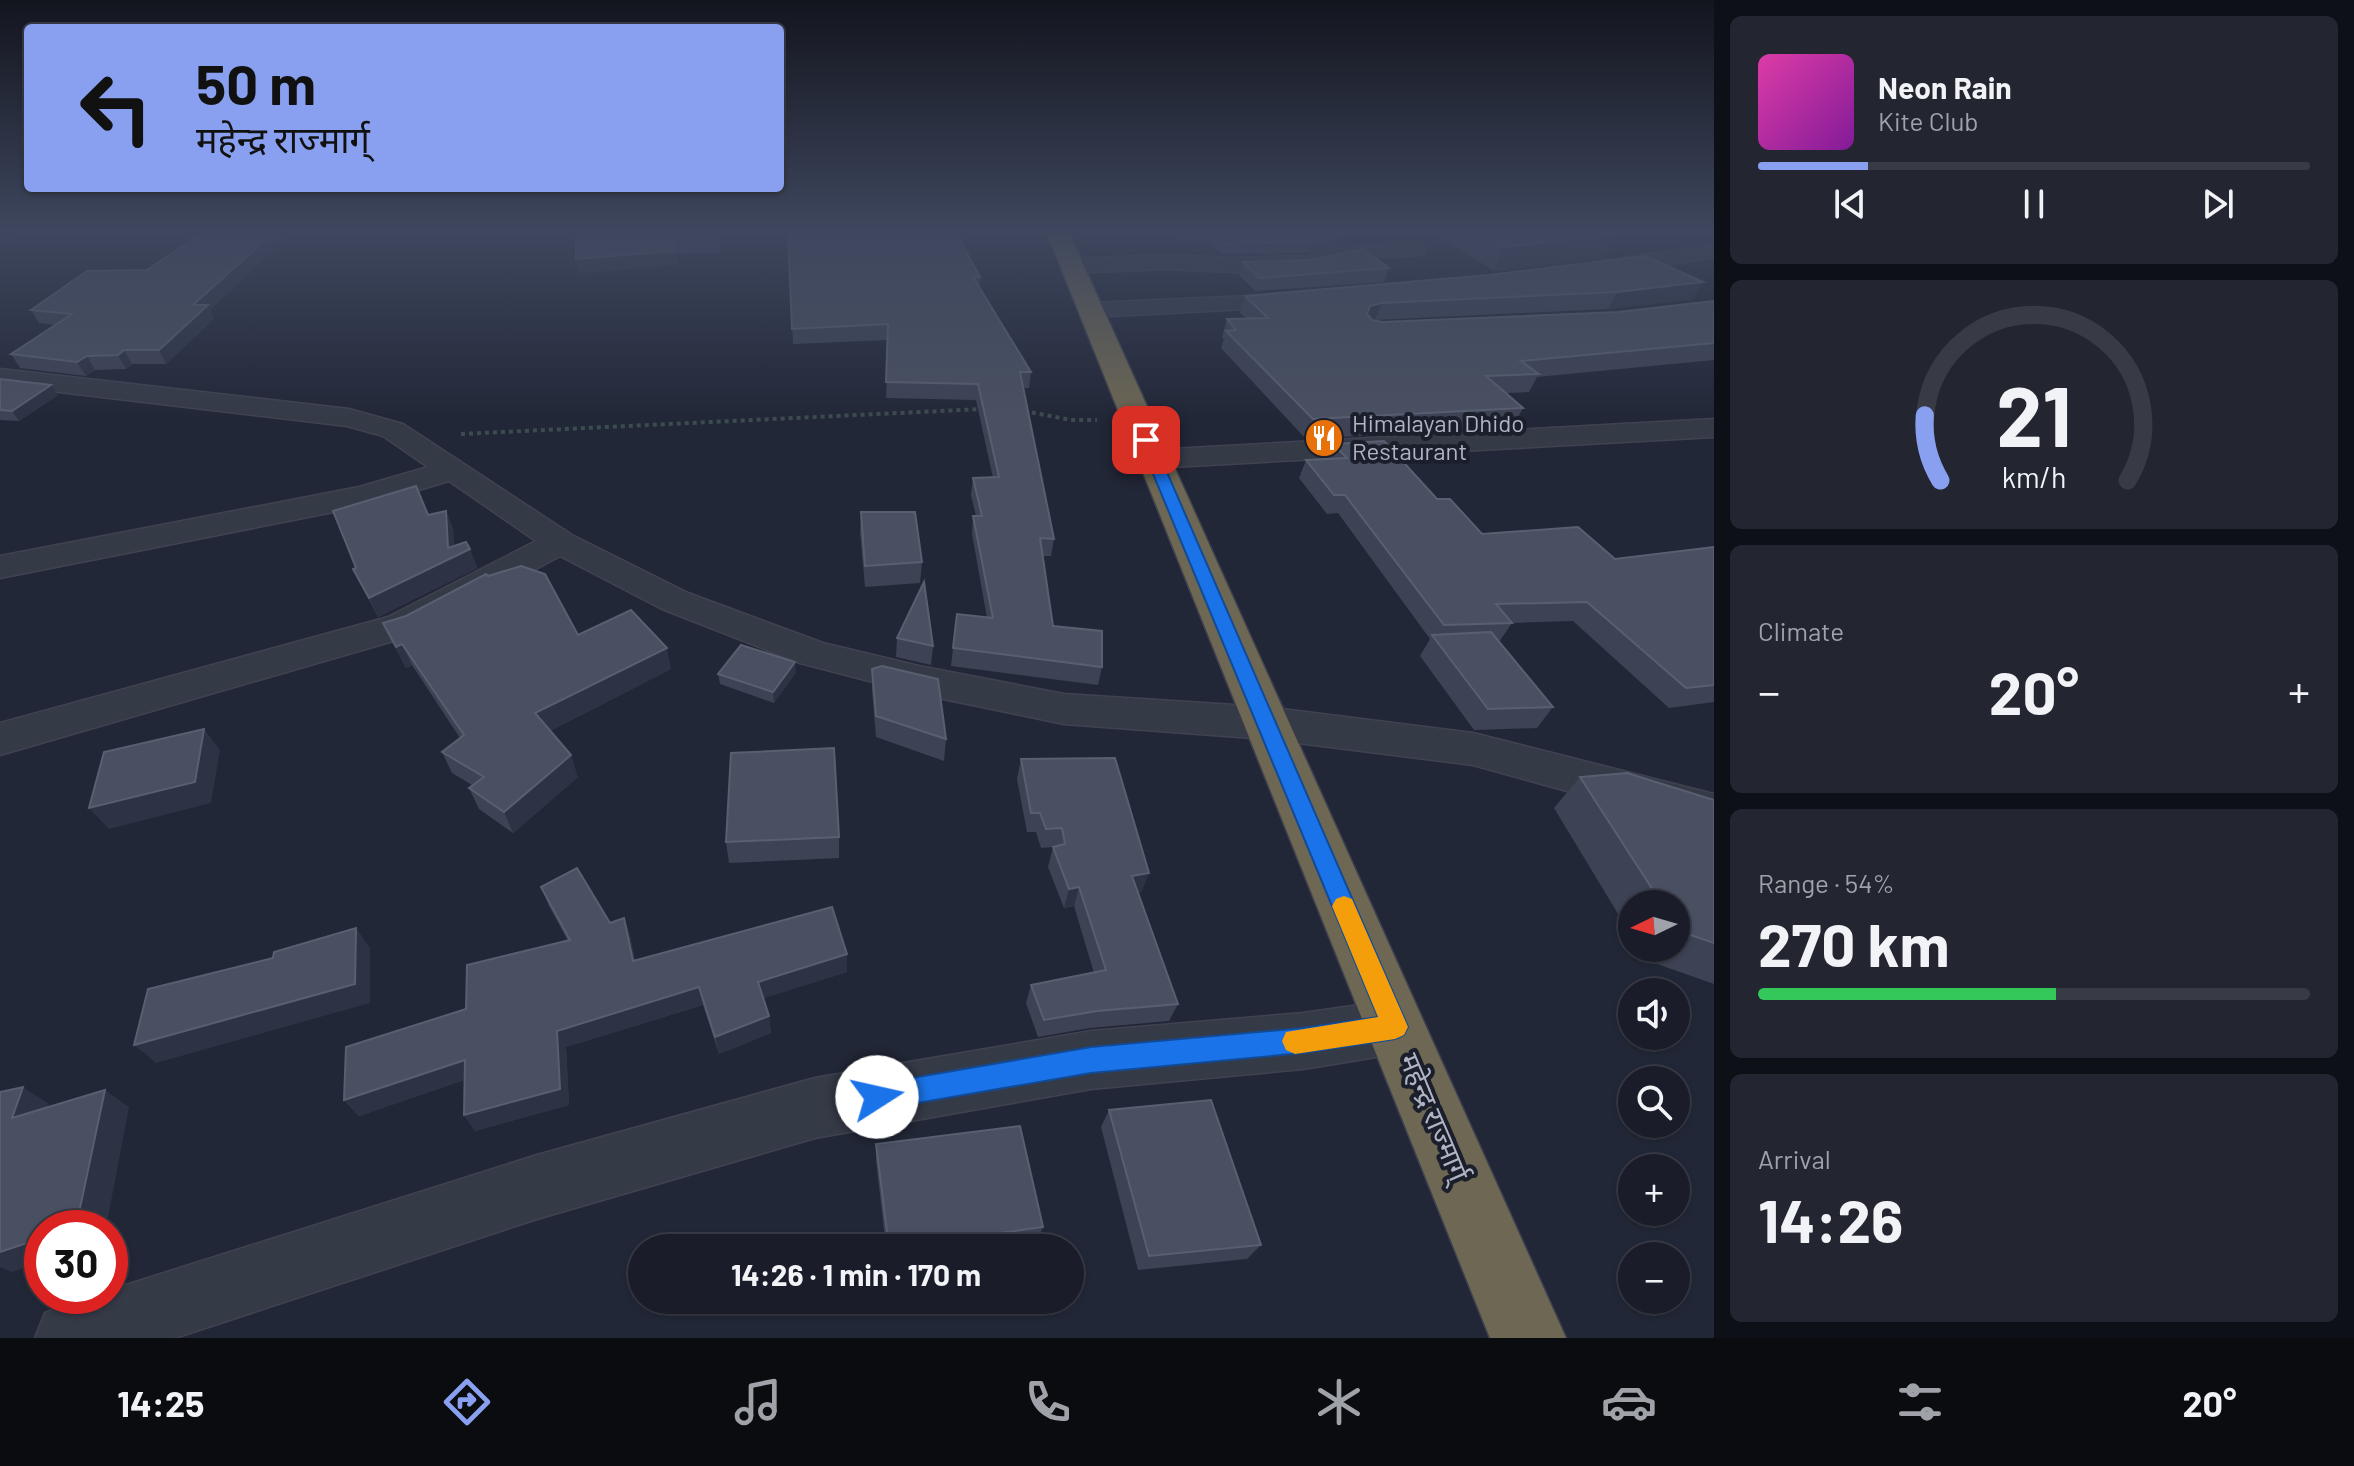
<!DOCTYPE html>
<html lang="en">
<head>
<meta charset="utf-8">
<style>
  body { margin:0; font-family:Barlow,"Noto Sans Devanagari",sans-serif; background:#232631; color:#f1f3f6; height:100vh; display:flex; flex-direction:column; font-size:30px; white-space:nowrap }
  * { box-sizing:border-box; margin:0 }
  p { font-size:26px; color:#9fa2a8 }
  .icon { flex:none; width:44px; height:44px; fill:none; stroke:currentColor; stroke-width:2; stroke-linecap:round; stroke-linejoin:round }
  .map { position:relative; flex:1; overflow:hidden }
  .panel { display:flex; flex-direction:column; gap:16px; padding:16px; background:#0e1017; width:640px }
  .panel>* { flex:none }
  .hud { position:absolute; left:24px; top:24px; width:760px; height:168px; border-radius:8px; box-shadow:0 2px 6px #0004,0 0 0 2px #383b46; background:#89a0f0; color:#111; overflow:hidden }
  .needle { width:52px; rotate:265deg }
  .buttons { position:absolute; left:1618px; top:890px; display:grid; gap:16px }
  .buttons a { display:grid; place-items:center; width:72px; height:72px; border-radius:50%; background:#1a1d29; box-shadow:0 2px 6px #0004,0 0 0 2px #383b46; font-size:40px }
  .speed { position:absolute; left:24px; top:1210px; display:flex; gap:16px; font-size:40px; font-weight:700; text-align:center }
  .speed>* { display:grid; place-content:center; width:104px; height:104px; border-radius:50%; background:#1a1d29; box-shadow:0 2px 6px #0004,0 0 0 2px #383b46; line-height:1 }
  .speed .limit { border:12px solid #d22; background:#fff; color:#111 }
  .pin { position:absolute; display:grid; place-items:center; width:68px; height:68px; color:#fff; margin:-34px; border-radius:16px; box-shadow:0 4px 12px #0006 }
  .me { position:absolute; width:88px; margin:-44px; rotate:80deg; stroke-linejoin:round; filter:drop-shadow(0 0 6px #0008) }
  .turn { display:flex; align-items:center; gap:28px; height:168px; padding:0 40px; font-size:36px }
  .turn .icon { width:104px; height:104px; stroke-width:2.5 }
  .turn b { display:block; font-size:56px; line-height:68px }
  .big { font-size:60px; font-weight:700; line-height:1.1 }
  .panel .tile { flex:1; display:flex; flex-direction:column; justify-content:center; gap:12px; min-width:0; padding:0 28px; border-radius:12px; background:#232631 }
  .panel .dial { align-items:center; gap:0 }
  .dial svg { height:208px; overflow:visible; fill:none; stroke:#383b46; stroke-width:7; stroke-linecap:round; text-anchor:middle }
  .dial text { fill:#f1f3f6; stroke:none }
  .song { display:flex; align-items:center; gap:24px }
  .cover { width:96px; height:96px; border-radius:12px; background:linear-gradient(135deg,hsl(320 70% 55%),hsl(290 70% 35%)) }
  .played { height:8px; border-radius:4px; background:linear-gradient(90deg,#89a0f0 20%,#383b46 20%) }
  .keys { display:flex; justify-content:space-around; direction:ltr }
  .heat { display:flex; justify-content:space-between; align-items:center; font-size:44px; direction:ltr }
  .charge { height:12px; border-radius:6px; background:linear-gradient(90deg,#34c759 54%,#383b46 0) }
  .trip { position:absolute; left:628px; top:1234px; width:456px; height:80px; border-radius:40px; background:#1a1d29; box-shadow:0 2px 6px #0004,0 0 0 2px #383b46; font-weight:700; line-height:80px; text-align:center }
  .menu { display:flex; height:128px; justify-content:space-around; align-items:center; background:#0a0c10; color:#9fa2a8 }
  .menu .icon { width:56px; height:56px }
  .menu .active { color:#89a0f0 }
  .menu b { font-size:36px; color:#f1f3f6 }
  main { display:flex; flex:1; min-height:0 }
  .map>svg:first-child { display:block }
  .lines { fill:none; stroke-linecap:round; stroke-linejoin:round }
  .street-casing { stroke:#3f4351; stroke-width:3 }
  .highway-casing { stroke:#3d414f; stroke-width:3 }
  .path { stroke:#3c4b50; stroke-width:4; stroke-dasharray:4 4; stroke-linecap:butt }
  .street { fill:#353a47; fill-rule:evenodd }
  .highway { fill:#6d6753; fill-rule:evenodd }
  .wall { fill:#3d4355 }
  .shaded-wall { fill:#2d3344 }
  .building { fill:#495061; stroke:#595f71; stroke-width:2 }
  .route { fill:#1a73e8; stroke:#114b97; stroke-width:2 }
  .slow { fill:#f59e0b }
  .labels { text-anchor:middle; stroke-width:8; stroke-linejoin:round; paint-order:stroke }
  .far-poi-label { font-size:24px; fill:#b0b4c4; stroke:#1b1f2c; text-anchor:start }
  .street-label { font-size:28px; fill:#b0b4c4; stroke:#1b1f2c }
</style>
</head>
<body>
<main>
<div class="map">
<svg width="1714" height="1338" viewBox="0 0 1714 1338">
  <rect width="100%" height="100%" fill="#222737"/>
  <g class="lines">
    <g class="street-casing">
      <g id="street">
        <polygon points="1414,244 1422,245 1425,250 1422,255 1347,259 1308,270 1232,272 1166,269 1072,273 1061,266 1072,259 1166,255 1232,258 1308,256 1346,247"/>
        <polygon points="1714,245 1714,257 1603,275 1592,268 1603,261"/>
        <polygon points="1297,294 1305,296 1309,301 1305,306 1091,317 1082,315 1079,310 1082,305 1091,303"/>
        <polygon points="0,369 349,409 403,424 572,535 688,593 823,643 919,666 1064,694 1266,707 1473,733 1714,794 1714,832 1473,765 1266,739 1064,724 919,694 800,663 662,609 560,556 414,635 0,755 0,723 388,617 536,541 449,481 364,506 0,578 0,556 359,487 428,467 383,436 347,426 0,385"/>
        <polygon points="1714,419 1714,437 1154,468 1143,466 1139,459 1143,452 1154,450"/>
        <path d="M1395 1000 1415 1008 1423 1027 1415 1046 1395 1054 1303 1069 1091 1089 815 1138 537 1219 175 1338H35L45 1313C67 1304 86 1296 110 1296V1290L537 1155 815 1078 1091 1031 1303 1013Z"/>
      </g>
    </g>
    <g class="highway-casing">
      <polygon id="highway" points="1047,233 1069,233 1566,1338 1490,1338"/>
    </g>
    <g class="path">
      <polyline points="1024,411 1071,420 1097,420"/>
      <polyline points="461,434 982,409"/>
    </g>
    <use href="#street" class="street"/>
    <use href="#highway" class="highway"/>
  </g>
  <g class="wall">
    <polygon points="202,233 291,233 210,310 214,319 166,364 132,364 126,369 95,370 86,376 20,368 11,354 55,325 39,323 31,310 147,270"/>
    <polygon points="576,233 956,233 980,277 979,287 1031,372 1029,388 1023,388 1054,539 1051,556 1043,556 1053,626 1102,667 1098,685 951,666 957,614 987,618 972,534 973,516 976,516 971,495 973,478 993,478 976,400 886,398 888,340 793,344 788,235 720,238 719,253 676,254 677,265 579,273 576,259"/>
    <polygon points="1174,233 1339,233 1338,246 1308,253 1220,254 1207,240 1184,242"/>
    <polygon points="1435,233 1615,233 1605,258 1494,271"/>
    <polygon points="1243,262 1389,268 1384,282 1255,291 1239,275"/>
    <polygon points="1489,275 1693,299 1608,309 1373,320 1382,322 1618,312 1714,301 1714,360 1537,377 1529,392 1506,393 1523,408 1513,427 1306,439 1221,348 1224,339 1222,337 1227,319 1246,318 1240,313 1245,296"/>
    <polygon points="0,379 58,395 19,421 0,420"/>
    <polygon points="1333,444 1437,499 1482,534 1615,559 1714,547 1714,702 1669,708 1573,621 1512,623 1499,642 1553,707 1537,728 1474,730 1420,656 1430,639 1338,513 1327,514 1299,478 1306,460 1327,459"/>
    <polygon points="446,511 453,529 454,546 470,549 477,568 378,617 353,569 428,515"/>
    <polygon points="861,512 922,562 920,583 865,587 860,532"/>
    <polygon points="488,576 578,635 671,669 550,731 578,777 513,833 479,809 469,788 472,785 452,773 442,752 460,738 412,665 406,668 383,623 406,616"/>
    <polygon points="897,638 933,646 931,665 896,657"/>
    <polygon points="872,669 946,739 944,761 876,737 872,690"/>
    <polygon points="796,672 774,703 720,684 718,674"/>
    <polygon points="1021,759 1149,873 1141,892 1138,893 1178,1004 1169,1021 1090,1028 1038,1037 1026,1003 1031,985 1094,973 1074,906 1064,908 1048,867 1053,847 1041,848 1036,832 1027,832 1017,779"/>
    <polygon points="1580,777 1714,800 1714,984 1646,960 1639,948 1676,948 1676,904 1632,904 1632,937 1554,808"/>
    <polygon points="839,837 839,858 729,863 726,842"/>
    <polygon points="541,887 610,923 624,918 630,936 635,960 847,954 847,972 763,998 769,1016 771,1033 719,1054 703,1005 566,1047 569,1105 475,1131 464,1115 464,1080 359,1116 344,1100 466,1009 568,941 549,906"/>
    <polygon points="1109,1110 1261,1245 1247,1259 1138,1270 1101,1127"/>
    <polygon points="876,1144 1043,1227 1036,1242 991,1248 886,1248 876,1160"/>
  </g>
  <g class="shaded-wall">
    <polygon points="0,233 27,233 0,243"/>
    <polygon points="273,233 291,233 210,310 214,319 166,364 159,350 193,305"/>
    <polygon points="718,233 720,233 720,238 719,253"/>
    <polygon points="1618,234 1605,258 1494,271 1505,247"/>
    <polygon points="1342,235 1338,246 1308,253 1311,242"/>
    <polygon points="675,251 677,265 579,273 576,259"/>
    <polygon points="1703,282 1693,299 1608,309 1617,292"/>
    <polygon points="1382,303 1375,320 1363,323 1370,306"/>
    <polygon points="124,350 132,364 126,369 118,355"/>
    <polygon points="87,356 95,370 86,376 77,362"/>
    <polygon points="51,385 58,395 19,421 12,411"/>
    <polygon points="446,511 453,529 455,557 470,549 477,568 378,617 369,598 448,548"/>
    <polygon points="402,644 412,665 406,668 396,647"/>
    <polygon points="667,648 671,669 542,735 535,713"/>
    <polygon points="795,662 796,672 774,703 773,692"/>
    <polygon points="204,729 220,750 211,803 109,829 89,808"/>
    <polygon points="571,755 578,777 513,833 504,812"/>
    <polygon points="1149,873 1141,892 1125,895 1132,876"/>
    <polygon points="1079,887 1074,906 1064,908 1069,889"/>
    <polygon points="624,918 630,936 638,979 633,961"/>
    <polygon points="356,928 370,948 370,1003 156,1063 134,1045"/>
    <polygon points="847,954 847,972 761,999 758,982"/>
    <polygon points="699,987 703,1005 566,1047 569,1105 475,1131 464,1115 557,1031"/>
    <polygon points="769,1016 771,1033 719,1054 715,1037"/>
    <polygon points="465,1060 476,1076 359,1116 344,1100"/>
    <polygon points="23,1087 49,1104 40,1135 12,1118"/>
    <polygon points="105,1090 129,1107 106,1228 72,1228"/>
    <polygon points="42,1238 42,1262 12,1272 0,1267 0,1252"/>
  </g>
  <g class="building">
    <polygon points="202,233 273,233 193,305 208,305 159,350 124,350 118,355 87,356 77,362 11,354 72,314 31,310 87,271 147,270"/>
    <polygon points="576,233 718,233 718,239 673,240 675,251 576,259"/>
    <polygon points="788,233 956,233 980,277 973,277 1031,372 1020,372 1054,539 1040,538 1053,626 1102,631 1102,667 953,648 957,614 993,618 973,516 982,516 973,478 999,477 978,384 886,382 888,324 792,329"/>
    <polygon points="1213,233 1339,233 1342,235 1311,242 1223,244"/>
    <polygon points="1482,233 1615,233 1618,234 1505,247"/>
    <polygon points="1363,249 1389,268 1259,278 1243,262 1312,260"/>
    <polygon points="1645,256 1703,282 1617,292 1382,303 1370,306 1367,314 1372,320 1382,322 1618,312 1714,301 1714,343 1521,361 1539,374 1486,376 1523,408 1313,419 1226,331 1236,330 1227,319 1268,318 1245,296 1489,275"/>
    <polygon points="0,379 51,385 12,411 0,410"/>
    <polygon points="1384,441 1437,499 1450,499 1482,534 1578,527 1615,559 1714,547 1714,685 1686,688 1587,602 1496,604 1512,623 1444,625 1345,495 1334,495 1306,460 1347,458 1333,444"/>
    <polygon points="416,486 428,515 446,511 448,548 466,542 470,549 369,598 353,569 356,568 333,511"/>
    <polygon points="861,512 915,512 922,562 865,566"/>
    <polygon points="521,566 545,574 578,635 631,610 667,648 535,713 571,755 504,812 469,788 484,777 442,752 464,735 402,644 396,647 383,623 406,616 486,574 488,576"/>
    <polygon points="924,582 933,646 897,638"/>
    <polygon points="1491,632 1553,707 1488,709 1432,635"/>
    <polygon points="741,645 795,662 773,692 718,674"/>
    <polygon points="882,666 938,679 946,739 876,716 872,669"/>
    <polygon points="204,729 195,782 89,808 104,752"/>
    <polygon points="834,748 839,837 726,842 731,753"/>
    <polygon points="1115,758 1149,873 1132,876 1178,1004 1097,1011 1044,1020 1031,985 1106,970 1079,887 1069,889 1053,847 1065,844 1062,828 1046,829 1040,813 1031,813 1021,759"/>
    <polygon points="1627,773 1714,800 1714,943 1679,931 1676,925 1676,904 1662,904 1580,777"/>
    <polygon points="577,868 610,923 624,918 633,961 832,907 847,954 758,982 769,1016 715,1037 699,987 557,1031 560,1089 464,1115 465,1060 344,1100 346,1047 466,1009 467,965 570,940 541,887"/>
    <polygon points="356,928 355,984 134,1045 148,989 273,958 274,952"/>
    <polygon points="23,1087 12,1118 105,1090 76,1227 72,1228 42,1228 42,1238 0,1252 0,1092"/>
    <polygon points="1211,1100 1261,1245 1149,1256 1109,1110"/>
    <polygon points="1020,1126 1043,1227 889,1248 876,1144"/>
  </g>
  <linearGradient id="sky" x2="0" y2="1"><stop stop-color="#13151e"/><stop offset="0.55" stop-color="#3e475e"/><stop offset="1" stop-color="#3e475e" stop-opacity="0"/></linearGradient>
  <rect width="1714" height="420" fill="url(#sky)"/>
  <polygon class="route" points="1146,436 1153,440 1408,1027 1404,1035 1395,1039 1303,1053 1091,1073 877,1110 867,1106 863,1097 867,1088 877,1084 1091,1047 1303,1028 1378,1017 1139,440"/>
  <polygon class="slow" points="1344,896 1352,899 1408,1027 1404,1035 1395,1039 1295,1054 1286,1050 1282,1041 1286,1032 1378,1017 1332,906 1336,899"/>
  <defs>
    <g id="restaurant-disc" transform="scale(2)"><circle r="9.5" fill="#e8710a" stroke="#1b1f2c"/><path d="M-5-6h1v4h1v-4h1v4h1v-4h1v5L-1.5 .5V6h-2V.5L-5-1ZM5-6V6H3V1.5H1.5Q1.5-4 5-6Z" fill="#fff"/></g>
  </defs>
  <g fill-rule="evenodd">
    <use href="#restaurant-disc" x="1324" y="438"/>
  </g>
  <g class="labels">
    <g class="far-poi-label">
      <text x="1352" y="432">Himalayan Dhido<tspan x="1352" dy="28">Restaurant</tspan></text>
    </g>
    <g class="street-label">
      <text transform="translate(1434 1117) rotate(67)" y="10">महेन्द्र राज्मार्ग्</text>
    </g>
  </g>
</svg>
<div class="buttons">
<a><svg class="needle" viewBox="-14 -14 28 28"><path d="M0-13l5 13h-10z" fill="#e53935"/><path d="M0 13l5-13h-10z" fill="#9fa2a8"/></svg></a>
<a><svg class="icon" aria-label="sound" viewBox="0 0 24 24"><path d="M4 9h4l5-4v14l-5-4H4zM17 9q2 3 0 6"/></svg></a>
<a><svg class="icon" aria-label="search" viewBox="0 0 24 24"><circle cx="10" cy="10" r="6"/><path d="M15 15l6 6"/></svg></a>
<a>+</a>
<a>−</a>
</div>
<div class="speed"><div class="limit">30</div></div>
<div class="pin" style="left:1146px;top:440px;background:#d93025"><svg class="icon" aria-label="arrive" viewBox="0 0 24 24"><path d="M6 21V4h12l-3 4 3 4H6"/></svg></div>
<svg class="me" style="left:877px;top:1097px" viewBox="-20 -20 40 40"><circle r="19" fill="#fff"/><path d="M0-13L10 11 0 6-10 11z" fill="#1a73e8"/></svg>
<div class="trip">14:26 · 1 min · 170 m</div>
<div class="hud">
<div class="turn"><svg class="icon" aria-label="left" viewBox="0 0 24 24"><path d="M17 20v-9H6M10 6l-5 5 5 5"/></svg><div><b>50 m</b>महेन्द्र राज्मार्ग्</div></div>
</div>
</div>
<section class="panel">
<div class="tile">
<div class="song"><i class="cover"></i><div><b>Neon Rain</b><p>Kite Club</p></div></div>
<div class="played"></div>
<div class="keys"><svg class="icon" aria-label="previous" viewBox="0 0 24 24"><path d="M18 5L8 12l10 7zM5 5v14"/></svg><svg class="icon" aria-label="pause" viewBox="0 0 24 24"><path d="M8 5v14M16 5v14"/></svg><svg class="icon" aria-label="next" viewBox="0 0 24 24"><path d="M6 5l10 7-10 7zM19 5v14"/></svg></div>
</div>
<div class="tile dial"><svg viewBox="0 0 100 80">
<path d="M14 69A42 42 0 1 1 86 69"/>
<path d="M14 69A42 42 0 0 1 8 44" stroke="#89a0f0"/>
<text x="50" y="56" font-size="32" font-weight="700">21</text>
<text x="50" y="72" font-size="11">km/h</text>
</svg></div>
<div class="tile"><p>Climate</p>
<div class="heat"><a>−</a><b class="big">20°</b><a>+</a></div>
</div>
<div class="tile"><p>Range · 54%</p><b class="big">270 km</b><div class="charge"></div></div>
<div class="tile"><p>Arrival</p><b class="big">14:26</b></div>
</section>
</main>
<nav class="menu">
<b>14:25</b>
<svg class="icon active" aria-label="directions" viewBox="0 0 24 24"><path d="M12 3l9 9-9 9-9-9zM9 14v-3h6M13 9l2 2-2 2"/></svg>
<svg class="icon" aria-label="music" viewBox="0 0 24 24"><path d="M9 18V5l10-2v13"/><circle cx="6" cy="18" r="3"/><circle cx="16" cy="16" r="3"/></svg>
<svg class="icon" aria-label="phone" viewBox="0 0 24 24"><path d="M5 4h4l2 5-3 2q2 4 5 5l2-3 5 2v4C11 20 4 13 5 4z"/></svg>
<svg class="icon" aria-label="climate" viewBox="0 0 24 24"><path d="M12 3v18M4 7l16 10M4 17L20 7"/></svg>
<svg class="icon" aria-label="car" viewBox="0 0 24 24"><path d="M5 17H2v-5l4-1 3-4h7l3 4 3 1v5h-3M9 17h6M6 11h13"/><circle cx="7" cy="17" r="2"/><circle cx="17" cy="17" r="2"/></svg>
<svg class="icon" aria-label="filters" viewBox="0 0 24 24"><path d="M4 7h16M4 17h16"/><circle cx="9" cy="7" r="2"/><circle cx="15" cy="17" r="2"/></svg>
<b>20°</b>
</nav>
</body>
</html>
